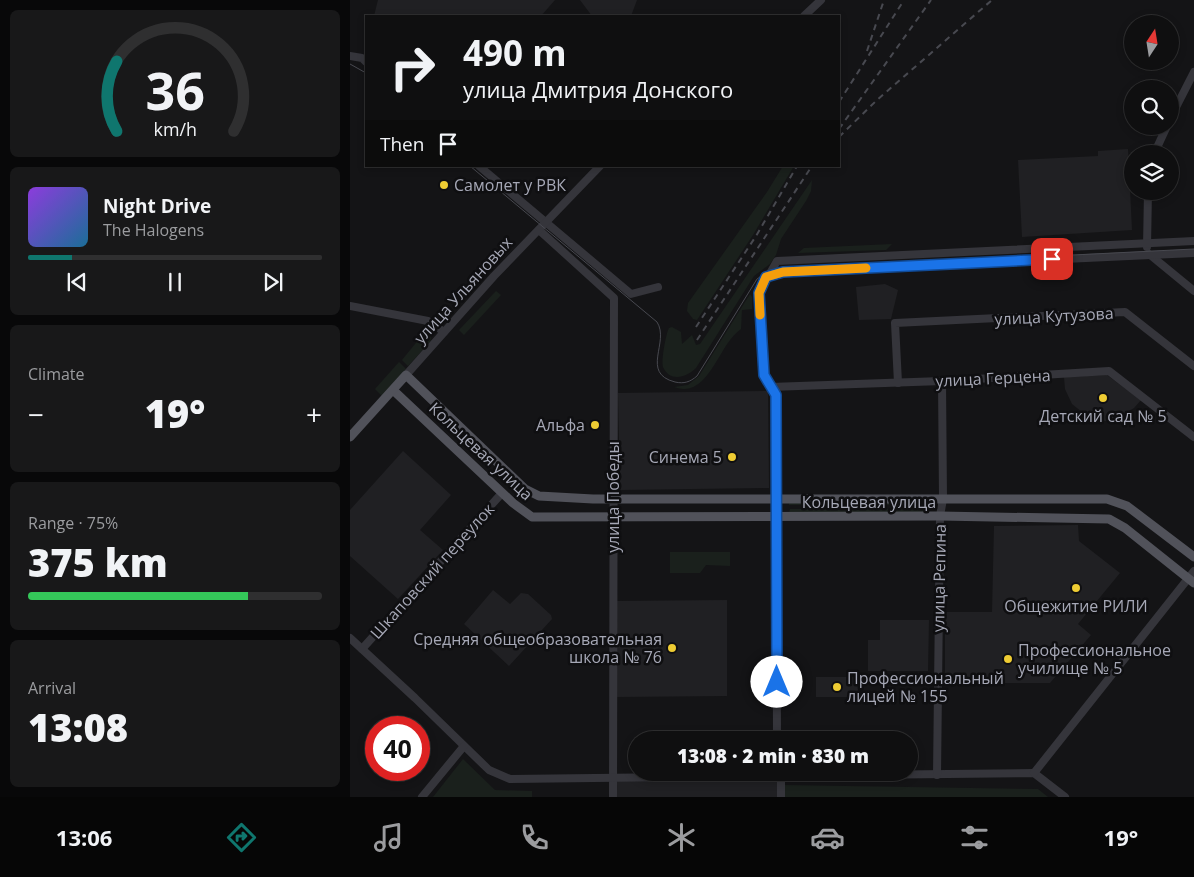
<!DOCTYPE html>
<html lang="en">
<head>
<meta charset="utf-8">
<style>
  body { margin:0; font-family:"Open Sans",sans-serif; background:#181819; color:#f1f3f6; height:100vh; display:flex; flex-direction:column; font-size:19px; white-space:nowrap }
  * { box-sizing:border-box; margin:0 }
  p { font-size:16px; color:#9b9c9f }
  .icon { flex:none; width:28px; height:28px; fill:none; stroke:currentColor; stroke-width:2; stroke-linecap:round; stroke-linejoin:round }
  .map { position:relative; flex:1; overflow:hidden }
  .sheet { display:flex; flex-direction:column; gap:10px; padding:10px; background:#080809; width:350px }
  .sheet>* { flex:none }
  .guide { position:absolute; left:15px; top:15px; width:475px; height:152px; border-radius:0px; box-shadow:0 2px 8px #0003,0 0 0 1px #2f2f30; background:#0f0f10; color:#f1f3f6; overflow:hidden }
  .needle { width:32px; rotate:12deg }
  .fabs { position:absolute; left:774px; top:15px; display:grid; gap:10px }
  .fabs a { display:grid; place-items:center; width:55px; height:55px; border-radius:50%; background:#0f0f10; box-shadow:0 2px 8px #0003,0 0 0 1px #2f2f30; font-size:25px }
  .speed { position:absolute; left:15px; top:716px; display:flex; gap:10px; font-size:25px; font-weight:700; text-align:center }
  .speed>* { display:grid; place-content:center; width:65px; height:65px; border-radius:50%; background:#0f0f10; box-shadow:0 2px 8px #0003,0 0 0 1px #2f2f30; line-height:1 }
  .speed .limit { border:8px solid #d22; background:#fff; color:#111 }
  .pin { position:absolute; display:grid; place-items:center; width:42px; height:42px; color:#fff; margin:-21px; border-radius:10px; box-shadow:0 2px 8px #0006 }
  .me { position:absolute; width:55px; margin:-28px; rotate:0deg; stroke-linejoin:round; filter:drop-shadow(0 0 4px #0008) }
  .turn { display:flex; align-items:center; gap:18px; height:105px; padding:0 15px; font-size:22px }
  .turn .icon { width:65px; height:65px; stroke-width:2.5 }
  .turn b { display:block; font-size:35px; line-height:42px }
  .then { display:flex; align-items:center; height:48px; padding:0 15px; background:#0003; gap:10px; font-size:19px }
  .big { font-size:38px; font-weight:800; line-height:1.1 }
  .sheet .tile { flex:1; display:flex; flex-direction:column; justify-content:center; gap:8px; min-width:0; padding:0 18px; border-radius:8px; background:#181819 }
  .sheet .dial { align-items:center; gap:0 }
  .dial svg { height:130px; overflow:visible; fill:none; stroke:#2f2f30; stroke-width:7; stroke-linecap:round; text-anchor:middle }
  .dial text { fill:#f1f3f6; stroke:none }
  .song { display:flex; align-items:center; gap:15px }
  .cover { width:60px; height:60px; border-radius:8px; background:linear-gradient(135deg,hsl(270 70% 55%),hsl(200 70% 35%)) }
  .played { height:5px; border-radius:2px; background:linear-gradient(90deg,#0f766e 15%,#2f2f30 15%) }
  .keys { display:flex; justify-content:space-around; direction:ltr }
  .heat { display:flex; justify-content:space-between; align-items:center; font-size:28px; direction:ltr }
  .charge { height:8px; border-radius:4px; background:linear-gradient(90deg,#34c759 75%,#2f2f30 0) }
  .trip { position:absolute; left:278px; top:731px; width:290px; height:50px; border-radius:25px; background:#0f0f10; box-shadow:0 2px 8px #0003,0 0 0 1px #2f2f30; font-weight:800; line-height:50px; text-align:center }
  .menu { display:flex; height:80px; justify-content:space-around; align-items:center; background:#060606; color:#9b9c9f }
  .menu .icon { width:35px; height:35px }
  .menu .on { color:#0f766e }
  .menu b { font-size:22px; color:#f1f3f6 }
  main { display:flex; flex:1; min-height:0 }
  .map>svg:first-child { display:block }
  .built { fill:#202023 }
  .green { fill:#1a201c }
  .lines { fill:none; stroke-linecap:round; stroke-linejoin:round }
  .minor { stroke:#35353b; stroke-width:8 }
  .major { stroke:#51525a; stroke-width:9 }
  .tram { stroke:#484950; stroke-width:1 }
  .rail { stroke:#484950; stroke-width:2; stroke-dasharray:6 5; stroke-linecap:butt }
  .route-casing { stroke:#114b97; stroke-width:12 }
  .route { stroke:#1a73e8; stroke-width:9 }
  .slow { stroke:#f59e0b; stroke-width:9 }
  .poi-dot { fill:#ec3; stroke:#0f0f11; stroke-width:2 }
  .labels { text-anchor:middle; stroke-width:5; stroke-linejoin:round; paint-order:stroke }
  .poi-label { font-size:16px; fill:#a6a8b6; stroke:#0f0f11; text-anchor:start }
  .street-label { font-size:16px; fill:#a6a8b6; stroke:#0f0f11 }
</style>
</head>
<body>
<main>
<section class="sheet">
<div class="tile dial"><svg viewBox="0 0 100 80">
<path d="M14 69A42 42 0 1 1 86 69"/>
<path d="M14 69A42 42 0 0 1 14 26" stroke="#0f766e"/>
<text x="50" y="56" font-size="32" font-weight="700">36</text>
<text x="50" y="72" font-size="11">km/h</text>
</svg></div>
<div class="tile">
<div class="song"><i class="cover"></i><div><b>Night Drive</b><p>The Halogens</p></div></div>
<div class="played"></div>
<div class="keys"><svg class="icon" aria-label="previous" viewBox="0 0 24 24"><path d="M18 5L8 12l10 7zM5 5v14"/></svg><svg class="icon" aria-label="pause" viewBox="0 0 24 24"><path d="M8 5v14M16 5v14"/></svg><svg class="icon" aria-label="next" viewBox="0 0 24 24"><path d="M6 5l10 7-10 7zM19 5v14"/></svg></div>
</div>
<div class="tile"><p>Climate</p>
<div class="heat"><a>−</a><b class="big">19°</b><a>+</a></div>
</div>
<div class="tile"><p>Range · 75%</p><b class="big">375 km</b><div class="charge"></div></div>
<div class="tile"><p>Arrival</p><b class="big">13:08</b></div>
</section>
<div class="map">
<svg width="844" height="797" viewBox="0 0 844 797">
  <rect width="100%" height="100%" fill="#141416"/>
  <g class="built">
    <polygon points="28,0 205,0 191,16 24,16"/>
    <polygon points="230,0 287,0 281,16 252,14 242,16"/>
    <polygon points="778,149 782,230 672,237 668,160 748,156 748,151"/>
    <polygon points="535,284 548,290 541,319 509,320 506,287"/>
    <polygon points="757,375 791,400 784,408 767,418 757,421 742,420 722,404 715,389 714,377"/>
    <polygon points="418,391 419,488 270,490 268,393"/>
    <polygon points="53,451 101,495 70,530 93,550 48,599 0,556 0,510"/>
    <polygon points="728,525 729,541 770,573 728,624 741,635 700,683 595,683 595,612 642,612 644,526"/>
    <polygon points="143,590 160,604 171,593 178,594 201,615 202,619 159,666 114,624"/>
    <polygon points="377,600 377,696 267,697 267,601"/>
    <polygon points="530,620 579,620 578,671 518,671 518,640 530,640"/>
    <rect x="466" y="677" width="42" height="20"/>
    <polygon points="267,779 428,780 428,797 267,797"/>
  </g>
  <g class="green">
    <polygon points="433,166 444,166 403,235 347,320 343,319 337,311 338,303 417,192"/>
    <path d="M462 180 461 191 456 201 431 239 426 255 420 264 404 276 346 368C337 377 320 383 313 367 311 361 316 333 319 328L322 327 331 332 332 344 342 335 346 345 350 344Z"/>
    <polygon points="542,244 536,250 448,253 454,248"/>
    <polygon points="146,291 151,295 114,335 109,330"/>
    <path d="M400 294 402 297V309L392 310 391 329C368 344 359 400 324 387L338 385 349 376Z"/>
    <polygon points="78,328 82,333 80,342 58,366 52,360"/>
    <polygon points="49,362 56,369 32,396 25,389"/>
    <polygon points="439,501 579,502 579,505 439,505"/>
    <polygon points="440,509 579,509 579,513 439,513"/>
    <polygon points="320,552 380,552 380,566 356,565 350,573 320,573"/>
    <polygon points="113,759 145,790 182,791 182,797 83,797"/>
    <polygon points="434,785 688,789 698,797 434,797"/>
  </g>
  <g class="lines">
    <g class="minor">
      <polyline points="454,16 471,0"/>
      <polyline points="0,56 12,58 16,62"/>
      <polyline points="820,119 844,72"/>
      <polyline points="804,154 817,126"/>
      <polyline points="129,166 281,294 308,287"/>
      <polyline points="189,230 264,298 263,797"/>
      <polyline points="797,247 798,191"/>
      <polyline points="799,254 844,291"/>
      <polyline points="416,277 433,272 844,253"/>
      <polyline points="0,306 78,321 94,332"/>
      <polyline points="56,375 144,276 250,166"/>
      <polyline points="548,383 545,323 775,312 844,366"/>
      <polyline points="420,387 592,381 759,371 844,437"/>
      <polyline points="0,638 65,698 139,770 160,779 684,773 715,797"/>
      <polyline points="12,649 152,493"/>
      <polyline points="427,740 426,395 413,375 409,293 427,261 844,241"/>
      <polyline points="429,772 431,776 431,797"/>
      <polyline points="684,773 844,571"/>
      <polyline points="587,775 590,516 593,499 592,381"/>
      <polyline points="72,797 114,746"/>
    </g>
    <g class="major">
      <polyline points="43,390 163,503 182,517 590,516 759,519 775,528 844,583"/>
      <polyline points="0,437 56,375 175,489 189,496 243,499 757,499 777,506 844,557"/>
    </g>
    <g class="tram">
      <polyline points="0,64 16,73"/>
      <path d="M120 166 307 322C320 342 290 373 325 382 334 384 340 382 347 376L407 279 420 270 844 249"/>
    </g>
    <g class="rail">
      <polyline points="517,51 534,0"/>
      <polyline points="489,102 554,0"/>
      <polyline points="489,129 581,0"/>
      <polyline points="489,137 527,100 642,0"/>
      <polyline points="346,327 406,236 447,166"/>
      <polyline points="347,340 462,166"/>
    </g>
  </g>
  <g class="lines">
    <g class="route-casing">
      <polyline id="route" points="427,682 426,395 414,375 409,293 416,277 433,272 702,259"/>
    </g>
    <use href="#route" class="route"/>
    <polyline class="slow" points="410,315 409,293 416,277 433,272 516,268"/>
  </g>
  <g class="poi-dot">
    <circle cx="94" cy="185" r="5"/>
    <circle cx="753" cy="398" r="5"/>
    <circle cx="245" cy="425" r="5"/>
    <circle cx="382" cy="457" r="5"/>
    <circle cx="726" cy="588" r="5"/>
    <circle cx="322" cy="648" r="5"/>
    <circle cx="658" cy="659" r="5"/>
    <circle cx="487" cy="687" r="5"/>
  </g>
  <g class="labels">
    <g class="poi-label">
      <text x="104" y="191">Самолет у РВК</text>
      <text x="753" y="422" text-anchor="middle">Детский сад № 5</text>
      <text x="235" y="431" text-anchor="end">Альфа</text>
      <text x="372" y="463" text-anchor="end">Синема 5</text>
      <text x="726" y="612" text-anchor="middle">Общежитие РИЛИ</text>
      <text x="312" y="645" text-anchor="end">Средняя общеобразовательная<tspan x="312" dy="18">школа № 76</tspan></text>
      <text x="668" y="656">Профессиональное<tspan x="668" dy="18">училище № 5</tspan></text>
      <text x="497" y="684">Профессиональный<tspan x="497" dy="18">лицей № 155</tspan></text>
    </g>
    <g class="street-label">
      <text transform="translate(113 290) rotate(-48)" y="6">улица Ульяновых</text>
      <text transform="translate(704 316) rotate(-3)" y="6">улица Кутузова</text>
      <text transform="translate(643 378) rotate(-3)" y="6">улица Герцена</text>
      <text transform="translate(131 451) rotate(43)" y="6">Кольцевая улица</text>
      <text transform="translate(263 497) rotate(-90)" y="6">улица Победы</text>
      <text x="519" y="508">Кольцевая улица</text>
      <text transform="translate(82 571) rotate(-48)" y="6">Шкаповский переулок</text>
      <text transform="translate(589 578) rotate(-89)" y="6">улица Репина</text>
    </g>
  </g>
</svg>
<div class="fabs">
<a><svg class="needle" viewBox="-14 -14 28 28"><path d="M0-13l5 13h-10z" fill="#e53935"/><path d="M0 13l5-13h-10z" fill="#9b9c9f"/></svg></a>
<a><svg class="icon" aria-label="search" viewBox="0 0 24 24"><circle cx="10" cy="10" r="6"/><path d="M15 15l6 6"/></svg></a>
<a><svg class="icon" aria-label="layers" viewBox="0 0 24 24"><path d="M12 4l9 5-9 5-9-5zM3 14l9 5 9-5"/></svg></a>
</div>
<div class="speed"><div class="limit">40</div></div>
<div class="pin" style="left:702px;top:259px;background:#d93025"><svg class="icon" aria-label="arrive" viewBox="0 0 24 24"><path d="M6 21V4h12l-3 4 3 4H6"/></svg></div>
<svg class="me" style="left:427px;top:682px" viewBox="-20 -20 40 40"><circle r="19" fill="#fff"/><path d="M0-13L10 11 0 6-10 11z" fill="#1a73e8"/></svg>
<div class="trip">13:08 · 2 min · 830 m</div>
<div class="guide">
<div class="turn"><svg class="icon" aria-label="right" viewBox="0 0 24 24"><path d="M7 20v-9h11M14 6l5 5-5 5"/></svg><div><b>490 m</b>улица Дмитрия Донского</div></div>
<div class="then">Then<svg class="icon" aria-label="arrive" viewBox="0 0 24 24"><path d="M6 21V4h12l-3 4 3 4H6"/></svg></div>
</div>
</div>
</main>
<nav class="menu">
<b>13:06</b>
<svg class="icon on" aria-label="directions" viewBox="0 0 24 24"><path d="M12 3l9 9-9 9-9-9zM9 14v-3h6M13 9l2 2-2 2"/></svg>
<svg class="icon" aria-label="music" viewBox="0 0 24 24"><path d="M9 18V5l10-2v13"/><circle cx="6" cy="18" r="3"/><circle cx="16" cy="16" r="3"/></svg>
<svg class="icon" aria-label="phone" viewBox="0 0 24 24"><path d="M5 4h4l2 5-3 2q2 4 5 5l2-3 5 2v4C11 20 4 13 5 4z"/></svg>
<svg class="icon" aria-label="climate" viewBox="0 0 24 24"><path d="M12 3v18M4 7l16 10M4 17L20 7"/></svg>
<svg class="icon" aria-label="car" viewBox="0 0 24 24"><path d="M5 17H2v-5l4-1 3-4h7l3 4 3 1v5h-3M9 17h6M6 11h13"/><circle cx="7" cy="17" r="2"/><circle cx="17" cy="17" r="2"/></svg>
<svg class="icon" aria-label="filters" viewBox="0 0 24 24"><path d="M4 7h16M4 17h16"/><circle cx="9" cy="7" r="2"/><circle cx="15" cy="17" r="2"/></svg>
<b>19°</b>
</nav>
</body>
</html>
